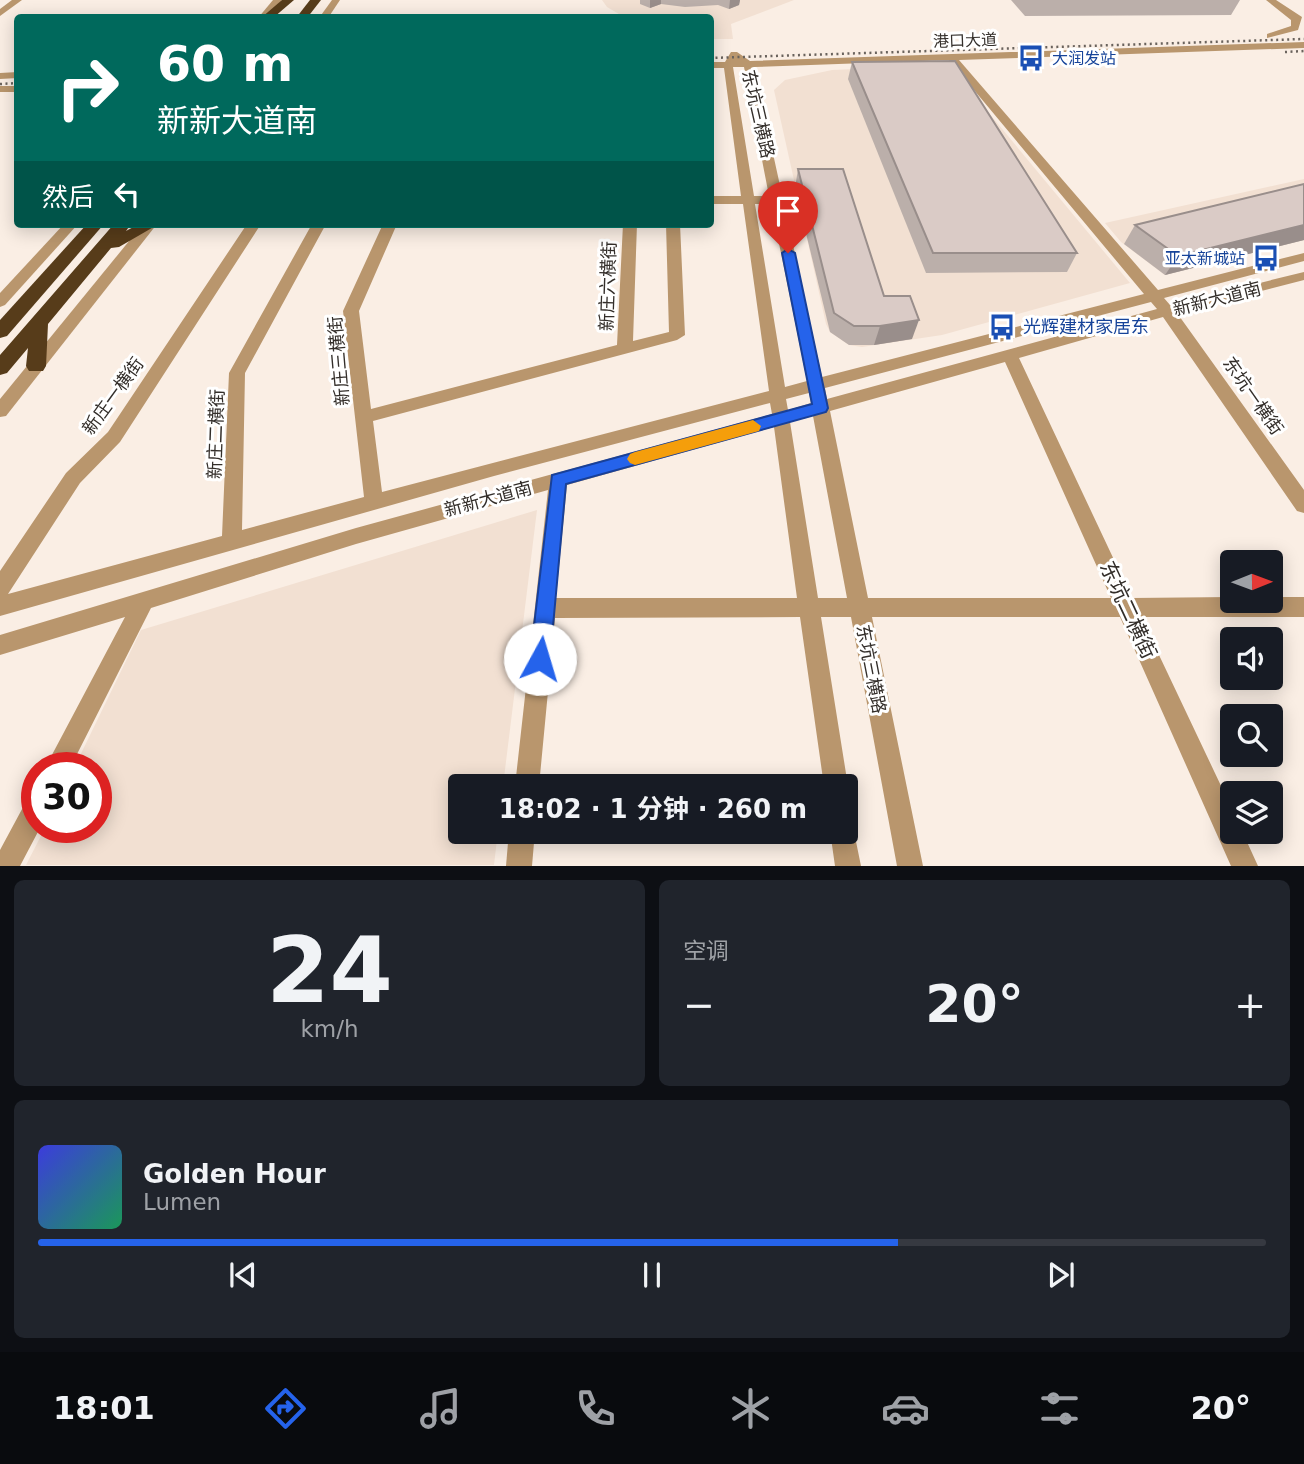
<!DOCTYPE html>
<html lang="zh">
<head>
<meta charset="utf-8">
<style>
  body { margin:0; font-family:"DejaVu Sans","Noto Sans SC",sans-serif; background:#20242c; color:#f1f3f6; height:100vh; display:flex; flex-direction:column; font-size:26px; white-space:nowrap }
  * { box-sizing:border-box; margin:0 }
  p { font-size:23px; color:#9ea1a6 }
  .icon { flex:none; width:38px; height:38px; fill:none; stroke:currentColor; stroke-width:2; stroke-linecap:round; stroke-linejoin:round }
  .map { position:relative; height:866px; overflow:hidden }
  .sheet { display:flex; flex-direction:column; gap:14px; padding:14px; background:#0d0f14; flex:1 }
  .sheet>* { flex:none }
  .hud { position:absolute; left:14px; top:14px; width:700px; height:214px; border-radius:7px; box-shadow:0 4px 18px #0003; background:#00695c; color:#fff; overflow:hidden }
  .needle { width:46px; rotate:89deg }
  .controls { position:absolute; left:1220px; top:550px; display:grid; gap:14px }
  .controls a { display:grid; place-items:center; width:63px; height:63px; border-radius:7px; background:#171b24; box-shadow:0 4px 18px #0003; font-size:35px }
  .speed { position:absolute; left:21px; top:752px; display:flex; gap:14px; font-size:35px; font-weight:700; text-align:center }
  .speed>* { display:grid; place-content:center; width:91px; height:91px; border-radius:50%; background:#171b24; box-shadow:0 4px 18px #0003; line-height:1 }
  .speed .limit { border:10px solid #d22; background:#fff; color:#111 }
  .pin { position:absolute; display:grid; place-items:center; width:60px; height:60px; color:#fff; margin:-72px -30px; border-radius:50% 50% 50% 0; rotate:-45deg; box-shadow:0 0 7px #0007 }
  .pin .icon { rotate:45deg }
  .me { position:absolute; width:77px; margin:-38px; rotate:6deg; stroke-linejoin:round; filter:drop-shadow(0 0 5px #0008) }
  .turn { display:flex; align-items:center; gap:24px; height:147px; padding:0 28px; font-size:32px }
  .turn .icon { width:91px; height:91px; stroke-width:2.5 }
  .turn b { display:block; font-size:49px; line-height:60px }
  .then { display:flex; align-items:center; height:66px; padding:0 28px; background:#0003; gap:14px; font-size:26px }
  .big { font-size:52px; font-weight:700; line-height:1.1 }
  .sheet .tile { flex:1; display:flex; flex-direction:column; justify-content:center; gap:10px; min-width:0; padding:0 24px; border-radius:10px; background:#20242c }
  .sheet .dial { align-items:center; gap:0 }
  .dial b { font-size:91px; line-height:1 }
  .song { display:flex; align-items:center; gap:21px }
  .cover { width:84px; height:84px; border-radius:10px; background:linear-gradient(135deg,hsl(240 70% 55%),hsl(150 70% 35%)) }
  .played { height:7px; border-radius:4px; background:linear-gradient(90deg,#2563eb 70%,#363941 70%) }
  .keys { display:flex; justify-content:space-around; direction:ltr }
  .heat { display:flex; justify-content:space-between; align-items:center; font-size:38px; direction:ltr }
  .sheet .tiles { flex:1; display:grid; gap:14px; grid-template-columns:1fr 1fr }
  .tile:last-child { grid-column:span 2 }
  .trip { position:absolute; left:448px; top:774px; width:410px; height:70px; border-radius:7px; background:#171b24; box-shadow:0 4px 18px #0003; font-weight:700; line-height:70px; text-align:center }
  .menu { display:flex; height:112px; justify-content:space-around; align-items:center; background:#090b0e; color:#9ea1a6 }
  .menu .icon { width:49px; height:49px }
  .menu .on { color:#2563eb }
  .menu b { font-size:32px; color:#f1f3f6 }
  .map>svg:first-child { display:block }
  .built { fill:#f2e0d2 }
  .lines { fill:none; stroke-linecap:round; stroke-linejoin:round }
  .minor { fill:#b9966d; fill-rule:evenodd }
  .highway { fill:#573c1a; fill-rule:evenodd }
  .rail { stroke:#69625c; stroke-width:2.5; stroke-dasharray:2 3.5; stroke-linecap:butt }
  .wall { fill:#bbafaa }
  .shaded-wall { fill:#998e8b }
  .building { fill:#dacbc6; stroke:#998e8b; stroke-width:2 }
  .route { fill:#2563eb; stroke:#184099; stroke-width:2 }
  .slow { fill:#f59e0b }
  .labels { text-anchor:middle; stroke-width:6; stroke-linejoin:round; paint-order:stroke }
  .far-street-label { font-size:16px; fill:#332e2a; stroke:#fff }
  .far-transit-label { font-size:16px; fill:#164399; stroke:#fff; text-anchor:start }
  .street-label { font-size:18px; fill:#332e2a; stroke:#fff }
  .transit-label { font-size:18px; fill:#164399; stroke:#fff; text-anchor:start }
  .near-street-label { font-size:21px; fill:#332e2a; stroke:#fff }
</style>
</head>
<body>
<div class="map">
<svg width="1304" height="866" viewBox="0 0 1304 866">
  <rect width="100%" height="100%" fill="#faeee4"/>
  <g class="built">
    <polygon points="602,0 794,0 731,24 733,39 711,39 710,18 624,17 607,7"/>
    <polygon points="949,65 1130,283 942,335 862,347 849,345 830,332 826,324 774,90 785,80 832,70"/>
    <polygon points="1304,179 1304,240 1165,275 1121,242 1105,223"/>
    <polygon points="537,510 503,786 460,786 460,831 498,831 494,865 26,865 45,828 96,828 96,768 74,768 141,630"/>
  </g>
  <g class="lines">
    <g class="minor">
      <polygon points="12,0 22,0 0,16 0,9"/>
      <polygon points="273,0 282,0 267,18 258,18"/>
      <polygon points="332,0 340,0 328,18 319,18"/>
      <polygon points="1266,0 1276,0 1302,17 1298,30 1267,38 1267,34 1291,26 1291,20"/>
      <path d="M1304 42V48L959 60 1158 290 1304 253V261L1164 298 1170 305 1304 272V280L1177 313 1304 490V513L1297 511 1163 317 1019 358 1132 598 1232 597V600H1270V597H1304V617H1141L1232 809V831H1242L1258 866H1231L1120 617H872L923 866H897L851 617H821L848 786 845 794V786H824L800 617 555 618 539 786H515L548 490 356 544 151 608 70 768H45L125 617 0 655V635L356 528 772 414 770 403 494 476 0 616V571L66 473 108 432 247 224H261L120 442 80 483 8 594 222 536 229 373 312 224H326L245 373 242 530 364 497 343 311 383 224H397L359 311 371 409 617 345 623 224H637L633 341 669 332 666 224H680L685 335 677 340 373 421 382 492 769 391 743 204H710V196H741L724 68H710V62H725L731 52H737L750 61ZM949 60 1144 294 822 377 754 67ZM733 67H744L769 196H754ZM755 204H771L807 381 785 387ZM1151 302 1157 309 827 399 825 388ZM1005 362 1111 598H868L830 411ZM809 393 811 403 788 410 786 399ZM813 416 847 598H818L790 422ZM774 427 797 598H556L567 485Z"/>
      <polygon points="18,72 18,78 0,79 0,73"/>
      <rect x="0" y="86" width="18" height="6"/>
      <polygon points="64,224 78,224 5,305 0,307 0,293"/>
      <polygon points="143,224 157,224 6,416 0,417 0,399"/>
      <polygon points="37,795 37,828 40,828 20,866 0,866 0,850 28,798"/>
      <polygon points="845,819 852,822 861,866 835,866 830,831 845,831"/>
      <polygon points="509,831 535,831 532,866 506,866"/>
    </g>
    <g class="highway">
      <polygon points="282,0 294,0 273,18 261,18"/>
      <polygon points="310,0 321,0 307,18 296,18"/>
      <polygon points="87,224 104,224 7,336 0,338 0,320"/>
      <polygon points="114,224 131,224 126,231 139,224 157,225 119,247 111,248 48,324 46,366 43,371 29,371 26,366 28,348 7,373 0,375 0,355"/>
    </g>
    <g class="rail">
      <polyline points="1285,52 1304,51"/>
      <polyline points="710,58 1304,39"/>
      <polyline points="0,84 18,83"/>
    </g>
  </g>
  <g class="wall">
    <polygon points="640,0 740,0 739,5 729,9 718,5 685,7 661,4 650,8 640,4"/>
    <polygon points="1011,0 1240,0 1231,15 1025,16"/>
    <polygon points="852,62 1077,253 1067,272 926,273 848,79"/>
    <polygon points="798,169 884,296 912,339 874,345 849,345 830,332 795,188"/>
    <polygon points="1304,184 1304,240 1165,275 1124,244 1135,225"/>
  </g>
  <g class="shaded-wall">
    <polygon points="650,0 661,0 661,4 650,8"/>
    <polygon points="730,0 740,0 739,5 729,9"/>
    <polygon points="1304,225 1304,240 1165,275 1178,256"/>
    <polygon points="919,320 912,339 874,345 880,326"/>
  </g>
  <g class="building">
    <polygon points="955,61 1077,253 933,253 852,62"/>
    <polygon points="798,169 843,169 884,296 910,296 919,320 880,326 854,326 834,313"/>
    <polygon points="1304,184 1304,225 1178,256 1135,225"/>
  </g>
  <polygon class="route" points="788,249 795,253 828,408 826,412 566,484 550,659 547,665 540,668 533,665 530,659 552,475 812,404 782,253"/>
  <polygon class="slow" points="753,420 761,426 759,431 635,465 630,463 627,459 630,454 635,452"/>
  <defs>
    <g id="bus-bare" transform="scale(2.1)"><path d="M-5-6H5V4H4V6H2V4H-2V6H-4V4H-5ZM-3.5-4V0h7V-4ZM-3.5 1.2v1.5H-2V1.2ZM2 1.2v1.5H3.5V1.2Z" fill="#1a4fb4" stroke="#fff" stroke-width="2.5" paint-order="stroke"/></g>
  </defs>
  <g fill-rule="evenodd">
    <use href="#bus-bare" x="1031" y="58"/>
    <use href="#bus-bare" x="1266" y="258"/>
    <use href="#bus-bare" x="1002" y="327"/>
  </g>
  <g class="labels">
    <g class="far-street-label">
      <text transform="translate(965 40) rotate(-2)" y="6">港口大道</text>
    </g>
    <g class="far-transit-label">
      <text x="1052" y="64">大润发站</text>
      <text x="1245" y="264" text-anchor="end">亚太新城站</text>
    </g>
    <g class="street-label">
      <text transform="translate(758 114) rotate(77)" y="6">东坑三横路</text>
      <text transform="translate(608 286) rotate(-88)" y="6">新庄六横街</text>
      <text transform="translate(1217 299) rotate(-14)" y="6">新新大道南</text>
      <text transform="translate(339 361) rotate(-95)" y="6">新庄三横街</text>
      <text transform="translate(113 396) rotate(-54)" y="6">新庄一横街</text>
      <text transform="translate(1253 396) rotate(55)" y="6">东坑一横街</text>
      <text transform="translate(216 434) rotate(-88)" y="6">新庄二横街</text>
      <text transform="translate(488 499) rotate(-15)" y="6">新新大道南</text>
      <text transform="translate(871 669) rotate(79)" y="6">东坑三横路</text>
    </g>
    <g class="transit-label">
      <text x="1023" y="333">光辉建材家居东</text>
    </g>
    <g class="near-street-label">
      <text transform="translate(1128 610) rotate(65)" y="7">东坑二横街</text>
    </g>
  </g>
</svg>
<div class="controls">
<a><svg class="needle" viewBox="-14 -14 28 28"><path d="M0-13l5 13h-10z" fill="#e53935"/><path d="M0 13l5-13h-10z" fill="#9ea1a6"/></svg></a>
<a><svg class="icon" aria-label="sound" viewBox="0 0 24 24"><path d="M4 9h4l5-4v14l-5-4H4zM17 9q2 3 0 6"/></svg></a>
<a><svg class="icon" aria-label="search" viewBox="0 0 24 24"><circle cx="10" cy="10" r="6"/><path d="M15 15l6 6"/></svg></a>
<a><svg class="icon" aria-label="layers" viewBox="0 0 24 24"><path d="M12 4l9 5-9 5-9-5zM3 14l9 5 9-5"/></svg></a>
</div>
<div class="speed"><div class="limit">30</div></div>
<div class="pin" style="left:788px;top:253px;background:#d93025"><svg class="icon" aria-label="arrive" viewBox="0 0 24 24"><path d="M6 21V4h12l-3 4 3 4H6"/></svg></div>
<svg class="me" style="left:540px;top:659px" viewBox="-20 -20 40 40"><circle r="19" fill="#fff"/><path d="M0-13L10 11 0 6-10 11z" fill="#2563eb"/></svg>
<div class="trip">18:02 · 1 分钟 · 260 m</div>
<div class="hud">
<div class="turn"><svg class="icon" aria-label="right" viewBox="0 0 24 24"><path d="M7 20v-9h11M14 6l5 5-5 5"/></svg><div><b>60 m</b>新新大道南</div></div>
<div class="then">然后<svg class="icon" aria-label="left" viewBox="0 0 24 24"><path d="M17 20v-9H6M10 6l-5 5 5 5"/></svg></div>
</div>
</div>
<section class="sheet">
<div class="tiles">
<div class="tile dial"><b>24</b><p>km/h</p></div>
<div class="tile"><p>空调</p>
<div class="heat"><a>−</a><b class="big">20°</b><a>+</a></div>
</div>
<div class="tile">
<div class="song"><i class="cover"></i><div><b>Golden Hour</b><p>Lumen</p></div></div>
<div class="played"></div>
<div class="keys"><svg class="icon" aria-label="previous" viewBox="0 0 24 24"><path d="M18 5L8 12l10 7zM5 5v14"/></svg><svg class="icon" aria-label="pause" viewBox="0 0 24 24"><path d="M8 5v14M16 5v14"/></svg><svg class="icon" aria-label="next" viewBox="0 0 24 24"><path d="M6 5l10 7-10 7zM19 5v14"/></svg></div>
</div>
</div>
</section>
<nav class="menu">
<b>18:01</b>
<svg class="icon on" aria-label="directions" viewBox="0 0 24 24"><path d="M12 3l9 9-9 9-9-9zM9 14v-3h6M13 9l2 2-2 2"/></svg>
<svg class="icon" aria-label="music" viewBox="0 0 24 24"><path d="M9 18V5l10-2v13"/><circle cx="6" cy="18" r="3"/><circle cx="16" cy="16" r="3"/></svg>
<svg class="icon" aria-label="phone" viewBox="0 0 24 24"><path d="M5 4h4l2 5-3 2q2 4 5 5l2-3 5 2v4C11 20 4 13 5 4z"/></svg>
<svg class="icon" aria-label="climate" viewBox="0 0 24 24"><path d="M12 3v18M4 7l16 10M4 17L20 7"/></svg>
<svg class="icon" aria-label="car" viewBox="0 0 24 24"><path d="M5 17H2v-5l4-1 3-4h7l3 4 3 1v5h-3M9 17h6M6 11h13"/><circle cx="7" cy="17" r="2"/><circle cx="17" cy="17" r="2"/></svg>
<svg class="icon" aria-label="filters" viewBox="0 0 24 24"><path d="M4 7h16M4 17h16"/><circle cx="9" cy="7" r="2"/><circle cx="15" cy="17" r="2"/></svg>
<b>20°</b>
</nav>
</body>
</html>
